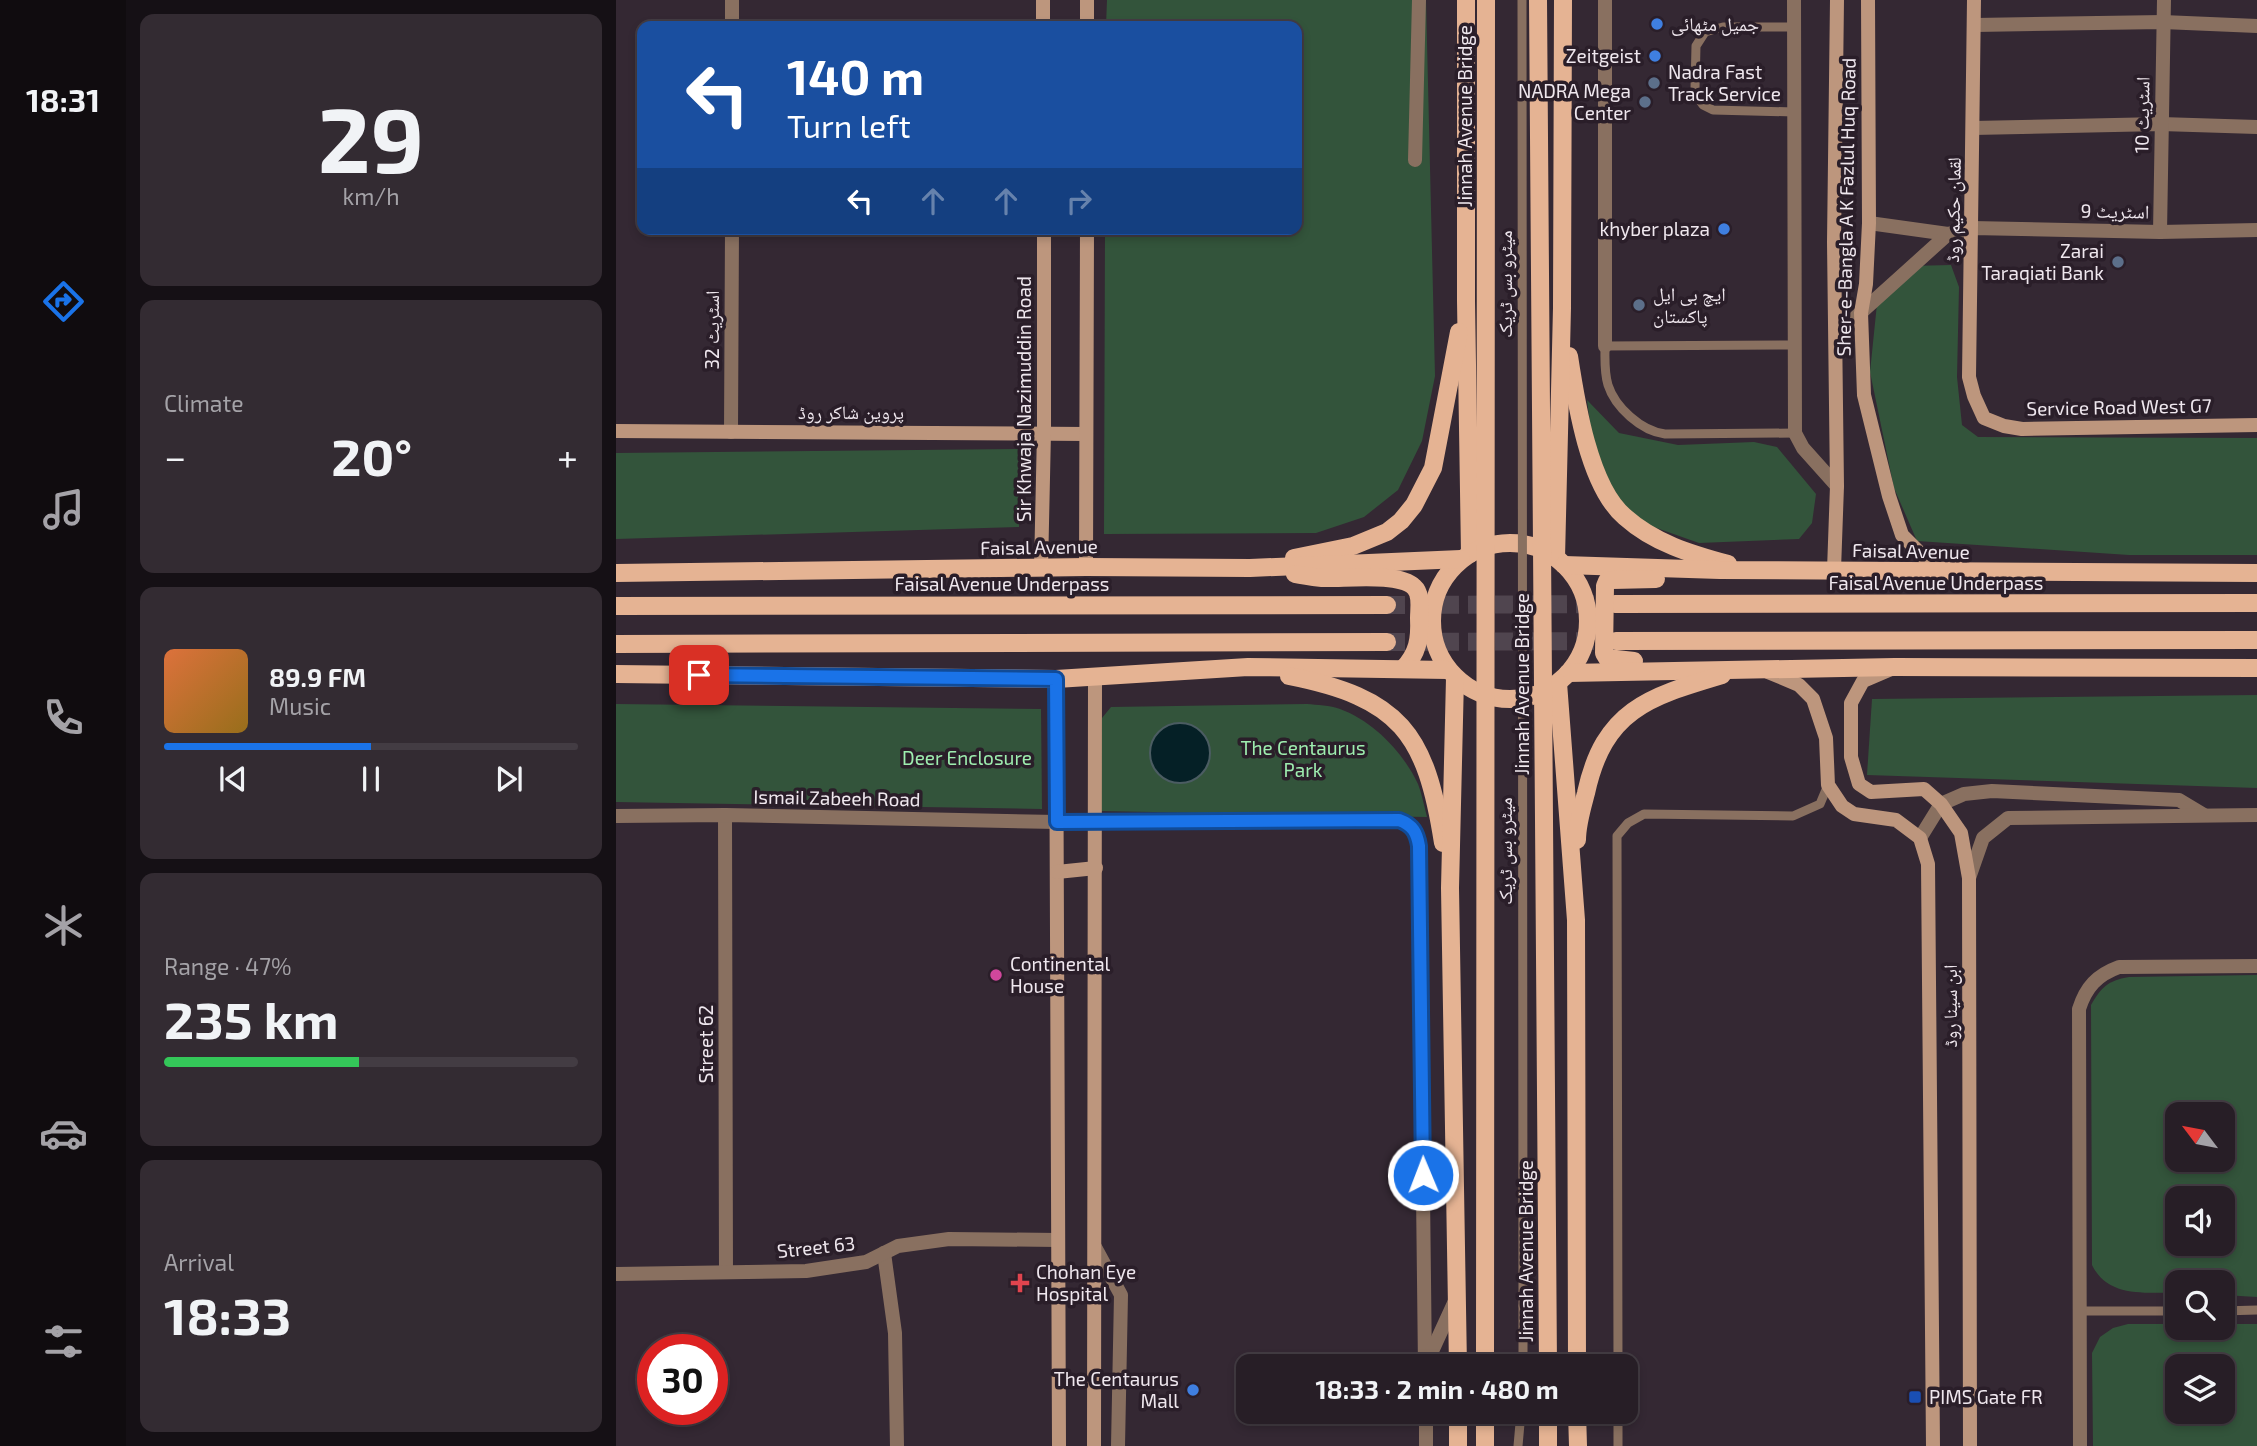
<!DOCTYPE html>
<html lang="en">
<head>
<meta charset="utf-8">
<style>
  body { margin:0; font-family:"Exo 2","Noto Naskh Arabic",sans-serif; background:#332b32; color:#f1f3f6; height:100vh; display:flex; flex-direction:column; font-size:26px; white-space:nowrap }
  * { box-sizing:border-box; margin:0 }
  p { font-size:23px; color:#a4a2a7 }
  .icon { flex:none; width:38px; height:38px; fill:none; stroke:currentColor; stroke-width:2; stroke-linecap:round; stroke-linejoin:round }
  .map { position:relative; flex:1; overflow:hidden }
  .panel { display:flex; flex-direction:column; gap:14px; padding:14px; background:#151015; width:490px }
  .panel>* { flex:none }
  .hud { position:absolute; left:21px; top:21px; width:665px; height:214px; border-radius:14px; box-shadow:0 4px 10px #0003,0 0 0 2px #433c43; background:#1a4fa0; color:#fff; overflow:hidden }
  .needle { width:46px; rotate:302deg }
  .controls { position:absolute; left:1549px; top:1102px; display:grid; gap:14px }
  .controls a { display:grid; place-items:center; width:70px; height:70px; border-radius:14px; background:#271e26; box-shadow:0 4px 10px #0003,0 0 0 2px #433c43; font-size:35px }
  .speed { position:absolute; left:21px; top:1334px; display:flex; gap:14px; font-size:35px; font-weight:700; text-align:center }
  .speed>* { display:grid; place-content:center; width:91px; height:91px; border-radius:50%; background:#271e26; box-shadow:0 4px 10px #0003,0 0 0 2px #433c43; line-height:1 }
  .speed .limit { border:10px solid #d22; background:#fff; color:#111 }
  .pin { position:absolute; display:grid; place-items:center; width:60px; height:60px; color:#fff; margin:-30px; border-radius:14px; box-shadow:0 4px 10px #0006 }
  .me { position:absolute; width:77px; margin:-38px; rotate:359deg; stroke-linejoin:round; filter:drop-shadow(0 0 5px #0008) }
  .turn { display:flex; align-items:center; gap:24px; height:147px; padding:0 35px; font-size:32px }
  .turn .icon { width:91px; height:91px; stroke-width:2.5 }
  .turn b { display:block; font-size:49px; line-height:60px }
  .lanes { display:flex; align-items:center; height:66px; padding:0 35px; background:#0003; justify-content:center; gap:35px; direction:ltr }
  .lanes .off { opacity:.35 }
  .big { font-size:52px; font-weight:700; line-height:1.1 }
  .panel .card { flex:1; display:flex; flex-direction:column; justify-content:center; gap:10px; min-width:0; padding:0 24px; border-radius:14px; background:#332b32 }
  .panel .dial { align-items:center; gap:0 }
  .dial b { font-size:91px; line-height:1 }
  .song { display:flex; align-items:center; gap:21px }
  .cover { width:84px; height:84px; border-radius:10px; background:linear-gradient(135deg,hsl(20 70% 55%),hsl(40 70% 35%)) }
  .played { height:7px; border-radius:4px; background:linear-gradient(90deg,#1a73e8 50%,#433c43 50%) }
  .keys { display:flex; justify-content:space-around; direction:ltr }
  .heat { display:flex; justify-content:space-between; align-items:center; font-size:38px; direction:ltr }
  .charge { height:10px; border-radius:5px; background:linear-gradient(90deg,#34c759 47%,#433c43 0) }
  .trip { position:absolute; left:620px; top:1354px; width:402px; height:70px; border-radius:14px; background:#271e26; box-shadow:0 4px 10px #0003,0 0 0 2px #433c43; font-weight:700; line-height:70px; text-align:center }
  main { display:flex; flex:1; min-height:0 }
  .dock { display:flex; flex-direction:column; width:126px; justify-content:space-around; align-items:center; background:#100c0f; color:#a4a2a7 }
  .dock .icon { width:49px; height:49px }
  .dock .selected { color:#1a73e8 }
  .dock b { font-size:32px; color:#f1f3f6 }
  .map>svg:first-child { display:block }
  .green { fill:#33543b; fill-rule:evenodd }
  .water { fill:#052026; stroke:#4b5c62; stroke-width:2 }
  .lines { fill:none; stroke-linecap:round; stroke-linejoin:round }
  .primary-tunnel { stroke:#50454f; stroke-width:18; stroke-dasharray:18 9; stroke-linecap:butt }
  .lane { stroke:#897060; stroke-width:9 }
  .street { stroke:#897060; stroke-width:14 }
  .secondary { stroke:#bd967d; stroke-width:14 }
  .primary { stroke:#e5b393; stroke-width:18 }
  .lane-bridge { stroke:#897060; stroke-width:9 }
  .primary-bridge { stroke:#e5b393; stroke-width:18 }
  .route-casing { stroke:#114b97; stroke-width:18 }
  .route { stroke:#1a73e8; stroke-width:12 }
  .shop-dot { fill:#3f7fe0; stroke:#2a1e29; stroke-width:2.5 }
  .service-dot { fill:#5c6f8a; stroke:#2a1e29; stroke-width:2.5 }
  .hotel-dot { fill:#d1479c; stroke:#2a1e29; stroke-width:2.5 }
  .health-dot { fill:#e0444e; stroke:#2a1e29; stroke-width:2.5 }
  .transit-dot { fill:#1a4fb4; stroke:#2a1e29; stroke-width:2.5 }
  .labels { text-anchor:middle; stroke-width:7; stroke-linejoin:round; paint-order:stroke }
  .poi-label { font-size:19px; fill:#efe7ee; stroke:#2a1e29; text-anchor:start }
  .street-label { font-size:19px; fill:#efe7ee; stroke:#2a1e29 }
  .park-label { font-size:19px; fill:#9eedaf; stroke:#2a1e29 }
</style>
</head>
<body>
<main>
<nav class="dock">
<b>18:31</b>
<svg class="icon selected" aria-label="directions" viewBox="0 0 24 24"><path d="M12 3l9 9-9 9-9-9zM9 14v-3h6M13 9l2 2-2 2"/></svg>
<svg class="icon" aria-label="music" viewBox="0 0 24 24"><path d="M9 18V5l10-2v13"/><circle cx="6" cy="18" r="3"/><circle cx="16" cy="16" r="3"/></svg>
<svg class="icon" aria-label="phone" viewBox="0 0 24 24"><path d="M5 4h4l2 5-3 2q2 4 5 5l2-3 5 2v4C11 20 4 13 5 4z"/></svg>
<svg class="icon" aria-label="climate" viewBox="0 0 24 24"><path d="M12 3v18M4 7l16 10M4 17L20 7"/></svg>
<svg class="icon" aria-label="car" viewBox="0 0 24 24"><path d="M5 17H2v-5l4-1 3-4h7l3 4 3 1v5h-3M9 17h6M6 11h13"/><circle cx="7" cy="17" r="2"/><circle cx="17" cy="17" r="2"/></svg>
<svg class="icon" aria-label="filters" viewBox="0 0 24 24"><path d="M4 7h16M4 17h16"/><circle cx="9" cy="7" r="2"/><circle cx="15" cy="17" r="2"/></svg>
</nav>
<section class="panel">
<div class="card dial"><b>29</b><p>km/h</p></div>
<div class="card"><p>Climate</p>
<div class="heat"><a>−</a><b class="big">20°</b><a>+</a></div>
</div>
<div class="card">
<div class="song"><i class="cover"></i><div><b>89.9 FM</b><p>Music</p></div></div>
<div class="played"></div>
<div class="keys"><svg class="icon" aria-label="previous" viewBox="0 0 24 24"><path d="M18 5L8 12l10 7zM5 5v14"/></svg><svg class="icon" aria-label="pause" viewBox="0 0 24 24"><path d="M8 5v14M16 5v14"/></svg><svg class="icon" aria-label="next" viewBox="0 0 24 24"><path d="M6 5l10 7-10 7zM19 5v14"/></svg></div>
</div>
<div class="card"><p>Range · 47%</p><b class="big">235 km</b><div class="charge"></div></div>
<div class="card"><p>Arrival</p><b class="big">18:33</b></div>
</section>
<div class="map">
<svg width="1641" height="1446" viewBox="0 0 1641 1446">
  <rect width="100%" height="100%" fill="#342833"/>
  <g class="green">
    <polygon points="491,0 810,0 819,376 806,441 782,490 748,517 700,533 488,534 489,229 681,229 681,26 490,26"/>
    <polygon points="1335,265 1343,287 1341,377 1346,425 1362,437 1641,438 1641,555 1513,555 1301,541 1278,488 1254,372 1262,294 1294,266"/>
    <polygon points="971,400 1003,433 1062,445 1138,442 1161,447 1200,494 1196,523 1183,539 1083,543 1018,520 979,462"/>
    <polygon points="407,449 403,527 0,539 0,453"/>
    <polygon points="1641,695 1641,788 1251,775 1256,699"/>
    <polygon points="0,704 425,709 426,809 0,802"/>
    <path d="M691 704C701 705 714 705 724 709 757 721 787 752 802 784 806 794 808 806 811 817L483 811 486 718 495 707Z"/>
    <path d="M1641 975V1297L1607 1295 1606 1283H1561V1293C1529 1292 1492 1298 1476 1265L1475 1005C1486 987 1491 981 1513 977ZM1561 1115H1606V1160H1561ZM1561 1199H1606V1244H1561Z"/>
    <path d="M1512 1324H1561V1328H1606L1607 1324H1641V1446H1477L1476 1353 1484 1337 1497 1328ZM1561 1367H1606V1412H1561Z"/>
  </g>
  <circle class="water" cx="564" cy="753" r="30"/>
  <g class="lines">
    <g class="primary-tunnel">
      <polyline points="771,605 999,604"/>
      <polyline points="771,642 1000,641"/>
    </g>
    <g class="lane">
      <polyline points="1178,27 1107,27 1089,32 1080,46 1079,88 1080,95 1087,105 1097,110 1178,112"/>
      <path d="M1178 345 989 346C989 359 988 372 992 385 999 407 1025 431 1049 434L1179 433"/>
      <polyline points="1464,1311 1561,1311"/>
      <polyline points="1606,1311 1641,1310"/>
      <polyline points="907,1367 907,1306"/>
      <polyline points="1002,1367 1001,836 1012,823 1028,814 1177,816 1204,804 1212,785"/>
      <polyline points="1002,1412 1002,1446"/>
      <polyline points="902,1446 905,1412"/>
    </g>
    <g class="street">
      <polyline points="989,0 989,346"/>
      <polyline points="1178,0 1179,433 1187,448 1221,486"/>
      <polyline points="1359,25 1547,22 1641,26"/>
      <polyline points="116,26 116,0"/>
      <polyline points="1357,128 1545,124 1641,127"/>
      <polyline points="799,160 803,0"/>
      <polyline points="1253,223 1332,234 1356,228 1544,232 1641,230"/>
      <polyline points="1544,232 1548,0"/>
      <polyline points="1220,335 1332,234"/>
      <polyline points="115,432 116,229"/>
      <polyline points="109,815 110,1272"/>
      <path d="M0 816 109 815 441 822 783 820C797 825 801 833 803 846L809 1367"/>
      <polyline points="1304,838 1325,804 1348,794 1376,791 1563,800 1588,815"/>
      <polyline points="1353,878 1367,838 1392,818 1641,815"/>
      <polyline points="479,1247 505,1295 502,1446"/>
      <polyline points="268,1253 279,1333 281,1446"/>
      <polyline points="0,1274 190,1271 250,1262 282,1246 333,1239 442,1240"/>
      <polyline points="811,1362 839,1301"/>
      <polyline points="810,1412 810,1446"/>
      <path d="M1464 1446 1463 1009C1470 987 1481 975 1503 967L1641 966"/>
    </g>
    <g class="secondary">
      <polyline points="427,0 427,26"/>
      <polyline points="1252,0 1253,223 1250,284 1245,313 1248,395 1273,496 1286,535 1309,558 1342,568"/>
      <polyline points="1358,0 1353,377 1358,396 1368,418 1388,426 1406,429 1641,425"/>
      <polyline points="471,26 471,0"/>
      <polyline points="0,431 470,434"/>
      <polyline points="470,567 471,229"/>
      <polyline points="425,569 428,432 428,229"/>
      <polyline points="1218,570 1221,486 1218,242 1221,0"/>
      <polyline points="1275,669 1247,681 1235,703 1235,757 1243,784 1255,792 1308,789 1325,804 1345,833 1353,878 1354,1446"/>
      <polyline points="1152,672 1183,685 1197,699 1210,738 1212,785 1226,806 1238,814 1280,820 1304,838 1312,864 1317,1446"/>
      <polyline points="440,679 443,1446"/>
      <polyline points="441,872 480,868"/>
      <polyline points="478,1446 479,678"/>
    </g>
    <g class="primary">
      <polyline points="850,0 850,301 854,554"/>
      <path d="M953 356C960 402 973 487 1009 517 1038 543 1075 554 1112 564"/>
      <circle cx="894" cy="621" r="78"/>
      <polyline points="678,558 737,546 771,532 785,521 798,505 817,468 843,332"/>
      <polyline points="940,558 946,308 947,0"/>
      <polyline points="948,565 1104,570 1641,573"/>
      <polyline points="0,573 470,567 634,568 845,559"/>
      <path d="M679 574C688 576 697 577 706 578 728 579 783 572 798 587 806 594 803 609 803 618 804 639 802 653 787 669"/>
      <polyline points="999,604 1641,603"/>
      <polyline points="0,606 771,605"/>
      <polyline points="1000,641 1641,640"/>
      <polyline points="0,644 771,642"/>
      <polyline points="1018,661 991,658 988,653 989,586 991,581 996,580 1040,579"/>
      <polyline points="952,673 1279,667 1641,668"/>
      <polyline points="0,674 440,679 632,667 832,670"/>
      <path d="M673 676C784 698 810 733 827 843"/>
      <polyline points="839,678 834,888 842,1367"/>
      <polyline points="942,683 960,920 961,1367"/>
      <path d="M961 840C961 824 966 808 970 793 988 710 1032 697 1106 675"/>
      <polyline points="842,1412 842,1446"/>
      <polyline points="961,1412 962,1446"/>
      <polyline points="869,1446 869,1412"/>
      <polyline points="932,1446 932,1412"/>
    </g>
    <polyline class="lane-bridge" points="906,0 907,1306"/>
    <g class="primary-bridge">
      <polyline points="922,0 932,1367"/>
      <polyline points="869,1367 870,0"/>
    </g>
  </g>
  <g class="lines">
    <g class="route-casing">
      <path id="route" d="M83 675 440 679 441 822 783 820C797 825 801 833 803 846L807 1175"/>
    </g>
    <use href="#route" class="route"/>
  </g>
  <g class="shop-dot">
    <circle cx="1041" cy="24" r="7"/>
    <circle cx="1039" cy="56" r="7"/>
    <circle cx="1108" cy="229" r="7"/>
    <circle cx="577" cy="1390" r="7"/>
  </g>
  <g class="service-dot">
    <circle cx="1038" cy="83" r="7"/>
    <circle cx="1029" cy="102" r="7"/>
    <circle cx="1502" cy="262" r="7"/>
    <circle cx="1023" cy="305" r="7"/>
  </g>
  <circle class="hotel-dot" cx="380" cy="975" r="7"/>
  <path class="health-dot" d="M400.5 1272.5h7v7h7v7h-7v7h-7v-7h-7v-7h7z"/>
  <rect class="transit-dot" x="1292" y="1390" width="14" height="14" rx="3.5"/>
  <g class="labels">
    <g class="poi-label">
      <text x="1055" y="31">جمیل مٹھائی</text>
      <text x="1025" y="63" text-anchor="end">Zeitgeist</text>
      <text x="1052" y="79">Nadra Fast<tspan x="1052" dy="22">Track Service</tspan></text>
      <text x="1015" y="98" text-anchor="end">NADRA Mega<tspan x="1015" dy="22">Center</tspan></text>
      <text x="1094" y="236" text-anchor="end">khyber plaza</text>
      <text x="1488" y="258" text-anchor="end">Zarai<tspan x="1488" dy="22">Taraqiati Bank</tspan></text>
      <text x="1037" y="301">ایچ بی ایل<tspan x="1037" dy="22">پاکستان</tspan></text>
      <text x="394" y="971">Continental<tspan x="394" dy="22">House</tspan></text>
      <text x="420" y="1279">Chohan Eye<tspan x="420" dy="22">Hospital</tspan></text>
      <text x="563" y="1386" text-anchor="end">The Centaurus<tspan x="563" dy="22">Mall</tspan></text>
      <text x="1313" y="1404">PIMS Gate FR</text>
    </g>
    <g class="street-label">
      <text transform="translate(1526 115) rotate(-89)" y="7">اسٹریٹ 10</text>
      <text transform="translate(849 116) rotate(-90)" y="7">Jinnah Avenue Bridge</text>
      <text transform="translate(1230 207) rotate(-89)" y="7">Sher-e-Bangla A K Fazlul Huq Road</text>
      <text transform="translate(1337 210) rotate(-89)" y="7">لقمان حکیم روڈ</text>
      <text transform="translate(1499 211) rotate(1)" y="7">اسٹریٹ 9</text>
      <text transform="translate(889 284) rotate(-90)" y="7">میٹرو بس ٹریک</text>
      <text transform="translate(96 330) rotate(-90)" y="7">اسٹریٹ 32</text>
      <text transform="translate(408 399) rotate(-90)" y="7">Sir Khwaja Nazimuddin Road</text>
      <text transform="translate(1503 407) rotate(-1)" y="7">Service Road West G7</text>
      <text x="235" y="419">پروین شاکر روڈ</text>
      <text transform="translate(423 547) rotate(-1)" y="7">Faisal Avenue</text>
      <text transform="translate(1295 551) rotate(1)" y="7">Faisal Avenue</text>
      <text x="1320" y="590">Faisal Avenue Underpass</text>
      <text x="386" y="591">Faisal Avenue Underpass</text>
      <text transform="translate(906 684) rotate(-90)" y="7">Jinnah Avenue Bridge</text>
      <text transform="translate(221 798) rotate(1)" y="7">Ismail Zabeeh Road</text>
      <text transform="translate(889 851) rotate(-90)" y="7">میٹرو بس ٹریک</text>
      <text transform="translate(1334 1006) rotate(-90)" y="7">ابن سینا روڈ</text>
      <text transform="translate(90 1044) rotate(-90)" y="7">Street 62</text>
      <text transform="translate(200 1247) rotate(-6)" y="7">Street 63</text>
      <text transform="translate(910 1251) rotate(-90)" y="7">Jinnah Avenue Bridge</text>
    </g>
    <g class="park-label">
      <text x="687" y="755">The Centaurus<tspan x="687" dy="22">Park</tspan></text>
      <text x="351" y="765">Deer Enclosure</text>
    </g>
  </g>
</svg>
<div class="controls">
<a><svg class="needle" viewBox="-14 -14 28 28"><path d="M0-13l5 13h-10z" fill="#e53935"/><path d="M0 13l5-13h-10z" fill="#a4a2a7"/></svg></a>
<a><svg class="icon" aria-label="sound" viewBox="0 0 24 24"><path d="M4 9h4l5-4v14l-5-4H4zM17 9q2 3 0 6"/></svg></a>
<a><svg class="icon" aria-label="search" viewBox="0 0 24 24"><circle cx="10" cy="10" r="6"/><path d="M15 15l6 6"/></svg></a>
<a><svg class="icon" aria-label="layers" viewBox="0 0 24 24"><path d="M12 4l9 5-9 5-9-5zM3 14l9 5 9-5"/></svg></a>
</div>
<div class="speed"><div class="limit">30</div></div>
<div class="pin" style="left:83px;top:675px;background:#d93025"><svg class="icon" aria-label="arrive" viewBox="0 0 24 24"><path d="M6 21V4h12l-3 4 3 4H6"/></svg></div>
<svg class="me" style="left:807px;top:1175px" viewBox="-20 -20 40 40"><circle r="17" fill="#1a73e8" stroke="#fff" stroke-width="3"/><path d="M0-11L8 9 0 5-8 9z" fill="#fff"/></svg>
<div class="trip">18:33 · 2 min · 480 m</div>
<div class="hud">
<div class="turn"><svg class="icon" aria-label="left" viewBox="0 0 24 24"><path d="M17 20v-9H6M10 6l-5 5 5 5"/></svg><div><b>140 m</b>Turn left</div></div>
<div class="lanes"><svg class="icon" aria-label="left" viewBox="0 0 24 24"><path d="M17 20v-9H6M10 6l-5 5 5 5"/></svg><svg class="icon off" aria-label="ahead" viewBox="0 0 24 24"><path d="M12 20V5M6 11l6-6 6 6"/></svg><svg class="icon off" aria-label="ahead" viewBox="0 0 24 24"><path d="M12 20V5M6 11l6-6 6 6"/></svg><svg class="icon off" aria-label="right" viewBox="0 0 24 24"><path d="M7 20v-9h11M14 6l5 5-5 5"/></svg></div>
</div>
</div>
</main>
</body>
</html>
